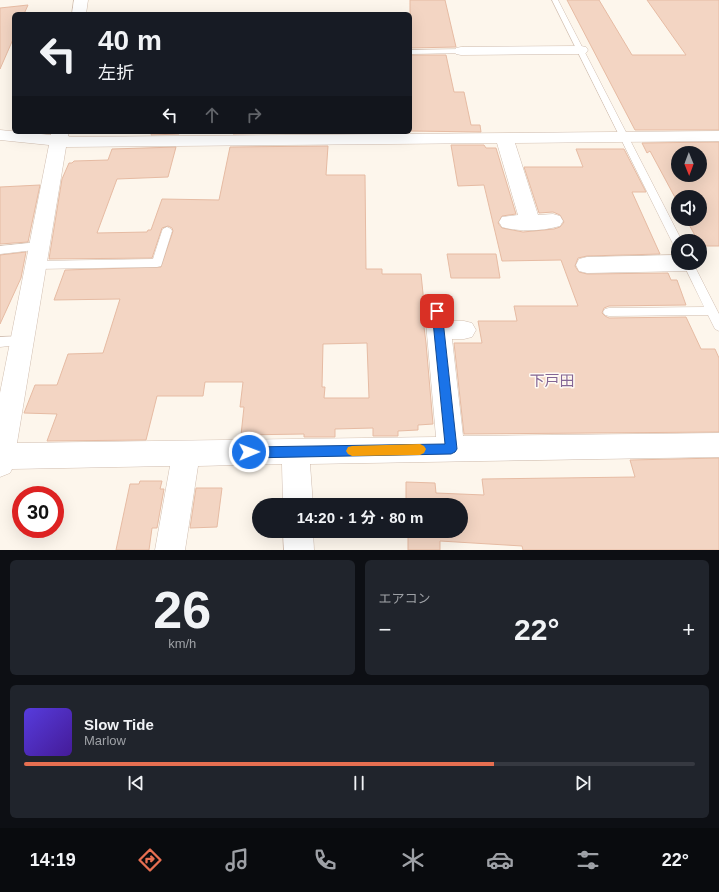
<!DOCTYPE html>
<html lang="ja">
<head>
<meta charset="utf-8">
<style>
  body { margin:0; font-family:Helvetica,"Noto Sans JP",sans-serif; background:#20242c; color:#f1f3f6; height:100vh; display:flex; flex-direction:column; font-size:15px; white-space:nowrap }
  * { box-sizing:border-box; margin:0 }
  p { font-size:13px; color:#9ea1a6 }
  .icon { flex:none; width:22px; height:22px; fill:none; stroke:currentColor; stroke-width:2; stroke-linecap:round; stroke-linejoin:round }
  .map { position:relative; height:550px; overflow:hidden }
  .side { display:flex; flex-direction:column; gap:10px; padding:10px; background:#0d0f14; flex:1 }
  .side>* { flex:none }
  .guide { position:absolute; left:12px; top:12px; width:400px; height:122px; border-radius:6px; box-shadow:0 4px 16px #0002; background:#171b24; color:#f1f3f6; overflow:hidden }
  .needle { width:26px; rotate:179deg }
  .fabs { position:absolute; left:671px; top:146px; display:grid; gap:8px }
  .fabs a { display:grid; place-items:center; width:36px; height:36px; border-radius:50%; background:#171b24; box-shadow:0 4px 16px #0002; font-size:20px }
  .speed { position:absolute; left:12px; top:486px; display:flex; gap:8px; font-size:20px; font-weight:700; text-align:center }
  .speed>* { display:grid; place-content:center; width:52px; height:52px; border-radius:50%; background:#171b24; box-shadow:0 4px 16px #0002; line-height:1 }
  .speed .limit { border:6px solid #d22; background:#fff; color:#111 }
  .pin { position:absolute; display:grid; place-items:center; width:34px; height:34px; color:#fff; margin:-17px; border-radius:8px; box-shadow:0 2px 6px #0006 }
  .me { position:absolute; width:44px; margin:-22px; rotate:89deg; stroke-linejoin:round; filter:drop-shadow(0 0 3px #0008) }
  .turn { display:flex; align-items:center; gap:14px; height:84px; padding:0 20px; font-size:18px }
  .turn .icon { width:52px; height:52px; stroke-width:2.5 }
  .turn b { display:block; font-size:28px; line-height:34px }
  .lanes { display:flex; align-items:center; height:38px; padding:0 20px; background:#0003; justify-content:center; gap:20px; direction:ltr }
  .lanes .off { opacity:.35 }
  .big { font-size:30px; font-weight:700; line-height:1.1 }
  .side .widget { flex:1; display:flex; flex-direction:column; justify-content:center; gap:6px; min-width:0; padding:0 14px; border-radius:6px; background:#20242c }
  .side .dial { align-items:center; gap:0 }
  .dial b { font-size:52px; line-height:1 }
  .song { display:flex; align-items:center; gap:12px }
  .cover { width:48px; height:48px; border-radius:6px; background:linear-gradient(135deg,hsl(250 70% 55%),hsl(260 70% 35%)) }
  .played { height:4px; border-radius:2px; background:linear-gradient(90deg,#e76f51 70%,#363941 70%) }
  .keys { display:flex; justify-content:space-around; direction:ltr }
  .heat { display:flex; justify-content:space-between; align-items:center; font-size:22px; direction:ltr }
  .side .tiles { flex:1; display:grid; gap:10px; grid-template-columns:1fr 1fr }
  .widget:last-child { grid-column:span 2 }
  .trip { position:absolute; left:252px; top:498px; width:216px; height:40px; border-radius:20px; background:#171b24; box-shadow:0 4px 16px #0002; font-weight:700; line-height:40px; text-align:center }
  .menu { display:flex; height:64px; justify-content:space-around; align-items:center; background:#090b0e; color:#9ea1a6 }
  .menu .icon { width:28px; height:28px }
  .menu .on { color:#e76f51 }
  .menu b { font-size:18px; color:#f1f3f6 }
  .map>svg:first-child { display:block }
  .building { fill:#f3d5c3; stroke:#e6bba3; fill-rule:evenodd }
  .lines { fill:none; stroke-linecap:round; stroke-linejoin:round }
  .lane-casing { stroke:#d1beb0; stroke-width:1 }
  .street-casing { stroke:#d1beb0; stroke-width:1 }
  .lane { fill:#fff; fill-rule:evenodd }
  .street { fill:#fff; fill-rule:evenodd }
  .route { fill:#1a73e8; stroke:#114b97 }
  .slow { fill:#f59e0b }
  .labels { text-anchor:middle; stroke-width:3; stroke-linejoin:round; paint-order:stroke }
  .neighbourhood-label { font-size:15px; fill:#846695; stroke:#fffaf3 }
</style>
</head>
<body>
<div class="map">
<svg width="719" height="550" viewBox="0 0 719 550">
  <rect width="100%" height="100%" fill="#fdf6ec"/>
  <g class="building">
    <polygon points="410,0 445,0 456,47 410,48"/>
    <polygon points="567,0 599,0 632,55 686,55 647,0 719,0 719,130 635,130"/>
    <polygon points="28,5 24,14 14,14 14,37 0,69 0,8"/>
    <polygon points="410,55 446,55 454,92 464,92 471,125 480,125 481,132 410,131"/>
    <polygon points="152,132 179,132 179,134 151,135"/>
    <polygon points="234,132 328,132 233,134"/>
    <path d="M719 142V246H701L700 241H698L686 219H700V197H678V203L650 151 647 153 642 143ZM678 153H700V175H678Z"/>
    <polygon points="451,145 484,145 486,148 496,148 516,214 502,216 498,223 502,228 523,232 554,229 560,227 564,222 560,215 553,212 539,213 524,167 583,167 576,149 624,149 646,192 632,192 660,254 587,256 578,258 575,266 579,272 587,274 668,273 671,280 677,280 686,305 609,306 604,308 602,313 605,316 609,318 686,317 701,349 715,349 719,358 719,432 464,434 454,343 482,343 478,321 517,321 514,306 578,306 561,260 502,261 484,185 458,186"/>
    <path d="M328 146 326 175H365L366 269H382V274H421L424 303H421L426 343 433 424 418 425V430L398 431V436H373V428L335 429V437H304V434L241 435 244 407H240L243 382H205L203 396H157L146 440 47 441 57 414 24 413 35 385H57L68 354 103 353 120 299 54 300 65 270 161 267 173 231 172 228 168 226 162 228 152 258 49 259 62 179 69 163H72L74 161 108 160 112 149 176 147 168 177 117 179 97 233 147 232 148 230H151L162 199 219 200 230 147ZM367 343 369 398H324L325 387H322L323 344Z"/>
    <polygon points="40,185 28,242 0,244 0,187"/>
    <polygon points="26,252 21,278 0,324 0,255"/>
    <polygon points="447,254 496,254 500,278 451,278"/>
    <polygon points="719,458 719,550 523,550 522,546 440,541 440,550 408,550 408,531 461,531 461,505 406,505 406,482 435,483 436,493 484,495 482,479 635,477 630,460"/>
    <polygon points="140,481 162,481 160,489 164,489 157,528 152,528 149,550 116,550 130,484 139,484"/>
    <polygon points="196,488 222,488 217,527 190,528"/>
  </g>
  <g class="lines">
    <g class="lane-casing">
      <g id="lane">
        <polygon points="552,0 558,0 682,241 678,241 678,248 674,247 673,244"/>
        <polygon points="461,49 464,49 464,53 410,54 410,50"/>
        <polygon points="167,227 171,229 172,231 162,263 161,266 157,267 36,269 32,268 31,265 32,262 36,261 153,259 162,231 163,229"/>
        <polygon points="39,242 43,243 44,246 43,249 0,254 0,246"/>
        <polygon points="683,263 693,263 719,314 719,331 715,329 708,315 609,316 605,315 603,312 605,309 609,308 704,307"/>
        <polygon points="23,336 27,338 29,341 27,344 0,347 0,337"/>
      </g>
    </g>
    <g class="street-casing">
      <g id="street">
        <polygon points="74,0 88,0 86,14 72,14"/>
        <polygon points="581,46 586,47 588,50 586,53 581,54 461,55 456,54 454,51 456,48 461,47"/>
        <path d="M0 130 51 135V132H69L68 136 70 137 719 131V141L515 143 538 215 553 214 560 216 563 221 560 226C543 231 519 232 502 227L499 222 502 217 518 215 497 143 66 147 17 443 436 437 425 311 429 305 437 302 445 305 449 311 450 321H464L472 323 476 330 472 337 464 339H452L463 436 719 433V457L310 464 313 505H283L282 464 198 466 185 550H155L170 466 12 469 10 473 0 477V393L49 145 0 140Z"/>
        <polygon points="678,255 678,263 699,263 696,268 688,271 587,273 579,271 576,265 579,259 587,257"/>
        <polygon points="283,531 313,531 314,550 284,550"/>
      </g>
    </g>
    <use href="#lane" class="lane"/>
    <use href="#street" class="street"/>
  </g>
  <polygon class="route" points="437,307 441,308 442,311 457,449 455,452 451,454 249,458 245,456 243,452 245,449 249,447 445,444 432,311 434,308"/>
  <polygon class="slow" points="420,444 424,446 426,449 424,453 420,455 352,456 348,454 346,451 348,447 352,446"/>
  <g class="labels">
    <g class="neighbourhood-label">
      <text x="552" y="386">下戸田</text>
    </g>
  </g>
</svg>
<div class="fabs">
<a><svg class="needle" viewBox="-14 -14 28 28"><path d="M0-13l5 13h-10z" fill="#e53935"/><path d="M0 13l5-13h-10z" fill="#9ea1a6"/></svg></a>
<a><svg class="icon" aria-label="sound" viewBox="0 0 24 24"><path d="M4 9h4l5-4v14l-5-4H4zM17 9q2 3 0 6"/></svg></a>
<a><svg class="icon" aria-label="search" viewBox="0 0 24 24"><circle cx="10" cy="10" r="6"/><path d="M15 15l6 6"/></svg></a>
</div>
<div class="speed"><div class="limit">30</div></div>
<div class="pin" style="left:437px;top:311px;background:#d93025"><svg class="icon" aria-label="arrive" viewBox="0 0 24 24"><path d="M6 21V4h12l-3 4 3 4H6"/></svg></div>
<svg class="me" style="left:249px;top:452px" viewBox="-20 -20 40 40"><circle r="17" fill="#1a73e8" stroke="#fff" stroke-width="3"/><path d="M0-11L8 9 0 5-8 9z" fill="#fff"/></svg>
<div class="trip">14:20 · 1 分 · 80 m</div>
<div class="guide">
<div class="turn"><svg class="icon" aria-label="left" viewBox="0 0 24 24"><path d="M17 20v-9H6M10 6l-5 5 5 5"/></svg><div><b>40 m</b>左折</div></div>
<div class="lanes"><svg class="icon" aria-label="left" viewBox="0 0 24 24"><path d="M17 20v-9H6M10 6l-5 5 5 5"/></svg><svg class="icon off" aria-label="ahead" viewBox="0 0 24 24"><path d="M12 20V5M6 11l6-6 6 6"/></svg><svg class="icon off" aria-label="right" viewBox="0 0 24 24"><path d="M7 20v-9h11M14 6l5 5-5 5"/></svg></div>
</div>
</div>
<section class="side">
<div class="tiles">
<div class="widget dial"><b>26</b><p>km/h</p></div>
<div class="widget"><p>エアコン</p>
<div class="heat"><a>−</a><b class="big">22°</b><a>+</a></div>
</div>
<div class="widget">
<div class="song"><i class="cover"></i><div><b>Slow Tide</b><p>Marlow</p></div></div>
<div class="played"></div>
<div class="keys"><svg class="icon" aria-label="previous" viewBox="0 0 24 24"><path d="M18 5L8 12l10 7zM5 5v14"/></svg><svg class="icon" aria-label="pause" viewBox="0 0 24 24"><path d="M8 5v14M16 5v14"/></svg><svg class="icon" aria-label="next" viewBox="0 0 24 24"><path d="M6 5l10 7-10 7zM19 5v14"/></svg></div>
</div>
</div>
</section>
<nav class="menu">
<b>14:19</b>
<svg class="icon on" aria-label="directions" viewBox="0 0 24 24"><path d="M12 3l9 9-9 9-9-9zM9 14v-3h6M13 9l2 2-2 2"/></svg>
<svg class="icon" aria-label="music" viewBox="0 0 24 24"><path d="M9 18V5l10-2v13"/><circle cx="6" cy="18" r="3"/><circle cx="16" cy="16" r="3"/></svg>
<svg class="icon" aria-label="phone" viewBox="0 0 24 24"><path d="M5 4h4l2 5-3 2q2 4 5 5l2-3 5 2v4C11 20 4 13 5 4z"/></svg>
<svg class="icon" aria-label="climate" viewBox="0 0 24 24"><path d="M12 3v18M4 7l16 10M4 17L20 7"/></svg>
<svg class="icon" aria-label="car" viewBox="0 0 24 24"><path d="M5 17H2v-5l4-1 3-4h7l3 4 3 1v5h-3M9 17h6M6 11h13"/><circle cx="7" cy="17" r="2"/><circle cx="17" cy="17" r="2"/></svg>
<svg class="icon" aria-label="filters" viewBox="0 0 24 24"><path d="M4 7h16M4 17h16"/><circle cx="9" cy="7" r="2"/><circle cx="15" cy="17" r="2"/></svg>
<b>22°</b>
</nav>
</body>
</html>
